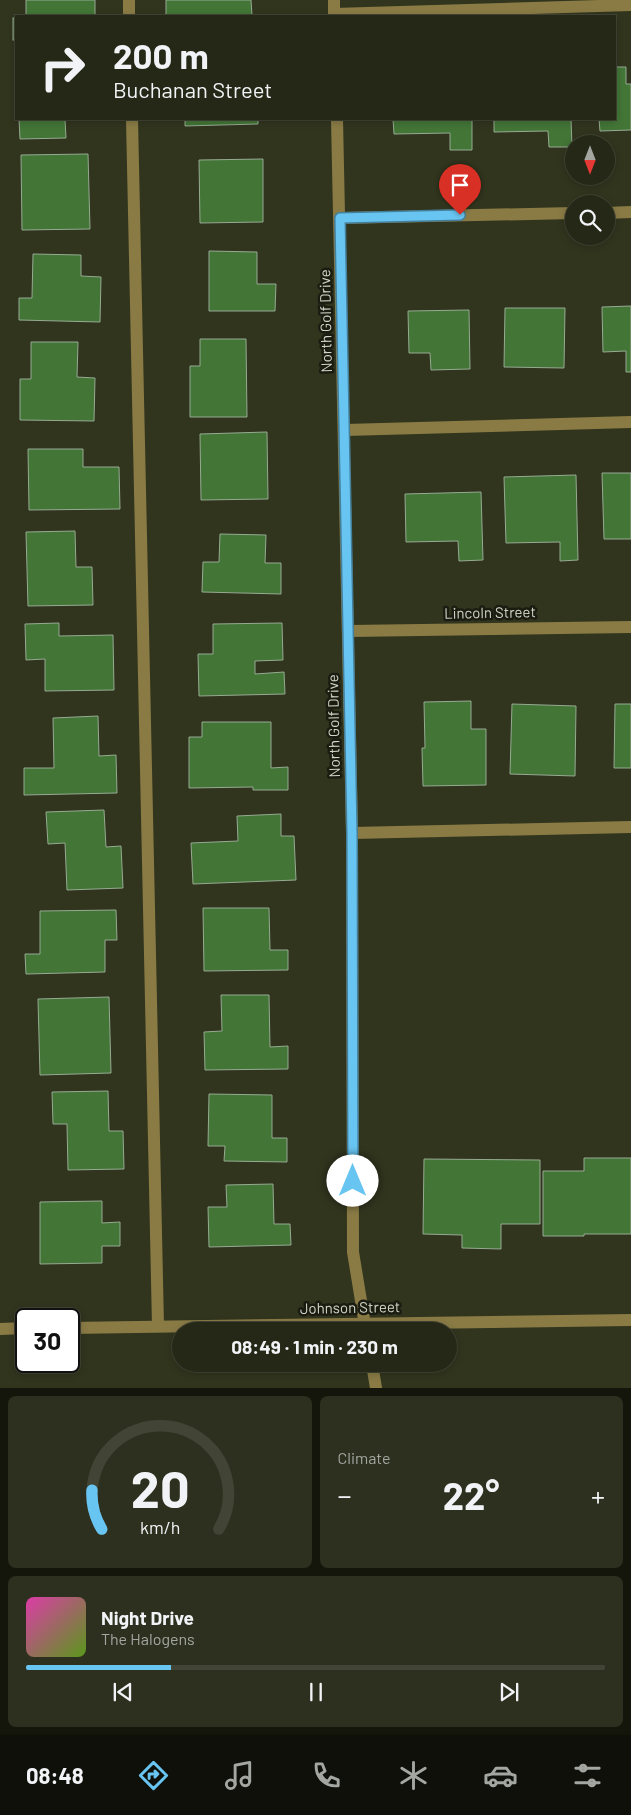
<!DOCTYPE html>
<html lang="en">
<head>
<meta charset="utf-8">
<style>
  body { margin:0; font-family:Barlow,sans-serif; background:#2d301f; color:#f1f3f6; height:100vh; display:flex; flex-direction:column; font-size:19px; white-space:nowrap }
  * { box-sizing:border-box; margin:0 }
  p { font-size:16px; color:#a3a6a1 }
  .icon { flex:none; width:28px; height:28px; fill:none; stroke:currentColor; stroke-width:2; stroke-linecap:round; stroke-linejoin:round }
  .map { position:relative; height:1388px; overflow:hidden }
  .sheet { display:flex; flex-direction:column; gap:8px; padding:8px; background:#14160c; flex:1 }
  .sheet>* { flex:none }
  .hud { position:absolute; left:15px; top:15px; width:601px; height:105px; border-radius:0px; box-shadow:0 2px 8px #0003,0 0 0 1px #424435; background:#252816; color:#f1f3f6; overflow:hidden }
  .needle { width:32px; rotate:180deg }
  .fabs { position:absolute; left:565px; top:135px; display:grid; gap:10px }
  .fabs a { display:grid; place-items:center; width:50px; height:50px; border-radius:50%; background:#252816; box-shadow:0 2px 8px #0003,0 0 0 1px #424435; font-size:25px }
  .speed { position:absolute; left:15px; top:1308px; display:flex; gap:10px; font-size:25px; font-weight:700; text-align:center }
  .speed>* { display:grid; place-content:center; width:65px; height:65px; border-radius:50%; background:#252816; box-shadow:0 2px 8px #0003,0 0 0 1px #424435; line-height:1 }
  .speed .limit { border:2px solid #111; border-radius:8px; background:#fff; color:#111 }
  .pin { position:absolute; display:grid; place-items:center; width:42px; height:42px; color:#fff; margin:-51px -21px; border-radius:50% 50% 50% 0; rotate:-45deg; box-shadow:0 0 5px #0007 }
  .pin .icon { rotate:45deg }
  .me { position:absolute; width:55px; margin:-28px; rotate:0deg; stroke-linejoin:round; filter:drop-shadow(0 0 4px #0008) }
  .turn { display:flex; align-items:center; gap:18px; height:105px; padding:0 15px; font-size:22px }
  .turn .icon { width:65px; height:65px; stroke-width:2.5 }
  .turn b { display:block; font-size:35px; line-height:42px }
  .big { font-size:38px; font-weight:700; line-height:1.1 }
  .sheet .tile { flex:1; display:flex; flex-direction:column; justify-content:center; gap:8px; min-width:0; padding:0 18px; border-radius:8px; background:#2d301f }
  .sheet .dial { align-items:center; gap:0 }
  .dial svg { height:130px; overflow:visible; fill:none; stroke:#424435; stroke-width:7; stroke-linecap:round; text-anchor:middle }
  .dial text { fill:#f1f3f6; stroke:none }
  .song { display:flex; align-items:center; gap:15px }
  .cover { width:60px; height:60px; border-radius:8px; background:linear-gradient(135deg,hsl(320 70% 55%),hsl(90 70% 35%)) }
  .played { height:5px; border-radius:2px; background:linear-gradient(90deg,#68c4f0 25%,#424435 25%) }
  .keys { display:flex; justify-content:space-around; direction:ltr }
  .heat { display:flex; justify-content:space-between; align-items:center; font-size:28px; direction:ltr }
  .sheet .tiles { flex:1; display:grid; gap:8px; grid-template-columns:1fr 1fr }
  .tile:last-child { grid-column:span 2 }
  .trip { position:absolute; left:172px; top:1322px; width:285px; height:50px; border-radius:25px; background:#252816; box-shadow:0 2px 8px #0003,0 0 0 1px #424435; font-weight:700; line-height:50px; text-align:center }
  .tab-bar { display:flex; height:80px; justify-content:space-around; align-items:center; background:#0f1009; color:#a3a6a1 }
  .tab-bar .icon { width:35px; height:35px }
  .tab-bar .selected { color:#68c4f0 }
  .tab-bar b { font-size:22px; color:#f1f3f6 }
  .map>svg:first-child { display:block }
  .building { fill:#427536; stroke:#97aa93 }
  .lines { fill:none; stroke-linecap:round; stroke-linejoin:round }
  .minor { stroke:#8a7b45; stroke-width:12 }
  .route-casing { stroke:#447f9c; stroke-width:12 }
  .route { stroke:#68c4f0; stroke-width:9 }
  .labels { text-anchor:middle; stroke-width:5; stroke-linejoin:round; paint-order:stroke }
  .street-label { font-size:15px; fill:#d2d5c7; stroke:#1a1c11 }
</style>
</head>
<body>
<div class="map">
<svg width="631" height="1388" viewBox="0 0 631 1388">
  <rect width="100%" height="100%" fill="#31351e"/>
  <g class="building">
    <rect x="26" y="0" width="69" height="16"/>
    <polygon points="166,0 251,0 252,16 270,16 166,16"/>
    <rect x="13" y="18" width="3" height="22"/>
    <polygon points="615,67 626,67 626,84 631,84 631,130 600,131 599,119 615,119"/>
    <polygon points="19,119 65,119 66,138 20,139"/>
    <polygon points="185,119 258,119 258,124 185,126"/>
    <polygon points="393,119 472,119 472,150 450,150 450,133 394,134"/>
    <polygon points="494,119 571,119 572,147 549,147 548,131 494,132"/>
    <polygon points="88,154 90,229 22,230 21,155"/>
    <polygon points="263,159 263,222 200,223 199,160"/>
    <polygon points="209,251 257,252 257,284 276,284 275,311 209,311"/>
    <polygon points="33,254 81,255 81,276 101,277 100,322 19,320 19,298 32,298"/>
    <polygon points="631,306 631,372 626,372 626,351 603,352 602,307"/>
    <polygon points="505,308 565,308 564,368 504,367"/>
    <polygon points="469,310 470,369 431,370 430,353 409,353 408,311"/>
    <polygon points="200,339 246,339 247,417 190,417 190,366 200,366"/>
    <polygon points="31,342 78,342 77,377 95,378 94,421 20,420 20,379 31,379"/>
    <polygon points="267,432 268,499 201,500 200,434"/>
    <polygon points="28,449 83,449 83,467 119,467 120,509 29,510"/>
    <polygon points="602,473 631,473 631,539 604,539"/>
    <polygon points="576,475 578,560 560,561 560,542 506,543 504,477"/>
    <polygon points="481,492 483,560 459,561 458,541 406,542 405,494"/>
    <polygon points="75,531 76,567 92,567 93,605 28,606 26,532"/>
    <polygon points="220,534 266,535 265,563 281,563 281,594 202,592 203,562 219,562"/>
    <polygon points="59,623 59,636 113,635 114,690 45,691 45,659 26,660 25,624"/>
    <polygon points="282,623 283,660 255,661 255,674 284,672 285,694 199,696 198,654 213,654 213,624"/>
    <polygon points="471,701 471,729 486,729 486,785 423,786 422,748 425,748 424,702"/>
    <polygon points="512,704 576,706 575,776 510,774"/>
    <polygon points="615,704 631,704 631,768 614,768"/>
    <polygon points="98,716 99,756 116,755 117,793 24,795 24,768 54,768 53,718"/>
    <polygon points="202,722 271,722 271,768 288,767 288,790 253,790 253,787 189,788 189,737 202,737"/>
    <polygon points="104,810 106,847 121,846 123,888 67,890 65,843 48,844 46,812"/>
    <polygon points="281,814 281,836 294,836 296,880 193,884 191,843 238,841 237,816"/>
    <polygon points="203,908 269,908 270,950 288,950 288,970 204,971"/>
    <polygon points="116,910 117,940 105,940 105,972 26,974 25,954 40,954 40,911"/>
    <polygon points="221,995 269,995 270,1047 288,1046 288,1069 205,1070 204,1032 222,1031"/>
    <polygon points="109,997 111,1073 40,1075 38,999"/>
    <polygon points="108,1091 109,1131 123,1131 124,1169 68,1170 67,1124 53,1124 52,1092"/>
    <polygon points="209,1094 272,1095 272,1138 287,1138 287,1162 224,1161 225,1146 208,1146"/>
    <polygon points="584,1158 631,1158 631,1234 584,1234 584,1236 543,1236 543,1171 584,1171"/>
    <polygon points="424,1159 540,1160 540,1224 501,1224 501,1249 462,1248 462,1235 423,1234"/>
    <polygon points="273,1184 274,1224 290,1224 291,1245 209,1247 208,1207 227,1207 226,1185"/>
    <polygon points="102,1201 102,1223 120,1222 120,1246 102,1246 102,1263 40,1264 40,1202"/>
  </g>
  <g class="lines">
    <g class="minor">
      <polyline points="129,0 129,16"/>
      <polyline points="334,0 334,16"/>
      <polyline points="334,14 631,5"/>
      <polyline points="132,119 158,1326"/>
      <polyline points="337,119 352,833 353,1252 366,1331"/>
      <polyline points="606,213 631,212"/>
      <polyline points="340,218 574,213"/>
      <polyline points="345,430 631,422"/>
      <polyline points="349,631 631,627"/>
      <polyline points="352,833 631,827"/>
      <polyline points="69,1328 631,1320"/>
      <polyline points="0,1329 26,1328"/>
      <polyline points="372,1364 376,1388"/>
    </g>
  </g>
  <g class="lines">
    <g class="route-casing">
      <polyline id="route" points="353,1181 352,833 340,218 460,215"/>
    </g>
    <use href="#route" class="route"/>
  </g>
  <g class="labels">
    <g class="street-label">
      <text transform="translate(326 321) rotate(-91)" y="5">North Golf Drive</text>
      <text transform="translate(490 613) rotate(-1)" y="5">Lincoln Street</text>
      <text transform="translate(334 726) rotate(-91)" y="5">North Golf Drive</text>
      <text transform="translate(350 1308) rotate(-1)" y="5">Johnson Street</text>
    </g>
  </g>
</svg>
<div class="fabs">
<a><svg class="needle" viewBox="-14 -14 28 28"><path d="M0-13l5 13h-10z" fill="#e53935"/><path d="M0 13l5-13h-10z" fill="#a3a6a1"/></svg></a>
<a><svg class="icon" aria-label="search" viewBox="0 0 24 24"><circle cx="10" cy="10" r="6"/><path d="M15 15l6 6"/></svg></a>
</div>
<div class="speed"><div class="limit">30</div></div>
<div class="pin" style="left:460px;top:215px;background:#d93025"><svg class="icon" aria-label="arrive" viewBox="0 0 24 24"><path d="M6 21V4h12l-3 4 3 4H6"/></svg></div>
<svg class="me" style="left:353px;top:1181px" viewBox="-20 -20 40 40"><circle r="19" fill="#fff"/><path d="M0-13L10 11 0 6-10 11z" fill="#68c4f0"/></svg>
<div class="trip">08:49 · 1 min · 230 m</div>
<div class="hud">
<div class="turn"><svg class="icon" aria-label="right" viewBox="0 0 24 24"><path d="M7 20v-9h11M14 6l5 5-5 5"/></svg><div><b>200 m</b>Buchanan Street</div></div>
</div>
</div>
<section class="sheet">
<div class="tiles">
<div class="tile dial"><svg viewBox="0 0 100 80">
<path d="M14 69A42 42 0 1 1 86 69"/>
<path d="M14 69A42 42 0 0 1 8 45" stroke="#68c4f0"/>
<text x="50" y="56" font-size="32" font-weight="700">20</text>
<text x="50" y="72" font-size="11">km/h</text>
</svg></div>
<div class="tile"><p>Climate</p>
<div class="heat"><a>−</a><b class="big">22°</b><a>+</a></div>
</div>
<div class="tile">
<div class="song"><i class="cover"></i><div><b>Night Drive</b><p>The Halogens</p></div></div>
<div class="played"></div>
<div class="keys"><svg class="icon" aria-label="previous" viewBox="0 0 24 24"><path d="M18 5L8 12l10 7zM5 5v14"/></svg><svg class="icon" aria-label="pause" viewBox="0 0 24 24"><path d="M8 5v14M16 5v14"/></svg><svg class="icon" aria-label="next" viewBox="0 0 24 24"><path d="M6 5l10 7-10 7zM19 5v14"/></svg></div>
</div>
</div>
</section>
<nav class="tab-bar">
<b>08:48</b>
<svg class="icon selected" aria-label="directions" viewBox="0 0 24 24"><path d="M12 3l9 9-9 9-9-9zM9 14v-3h6M13 9l2 2-2 2"/></svg>
<svg class="icon" aria-label="music" viewBox="0 0 24 24"><path d="M9 18V5l10-2v13"/><circle cx="6" cy="18" r="3"/><circle cx="16" cy="16" r="3"/></svg>
<svg class="icon" aria-label="phone" viewBox="0 0 24 24"><path d="M5 4h4l2 5-3 2q2 4 5 5l2-3 5 2v4C11 20 4 13 5 4z"/></svg>
<svg class="icon" aria-label="climate" viewBox="0 0 24 24"><path d="M12 3v18M4 7l16 10M4 17L20 7"/></svg>
<svg class="icon" aria-label="car" viewBox="0 0 24 24"><path d="M5 17H2v-5l4-1 3-4h7l3 4 3 1v5h-3M9 17h6M6 11h13"/><circle cx="7" cy="17" r="2"/><circle cx="17" cy="17" r="2"/></svg>
<svg class="icon" aria-label="filters" viewBox="0 0 24 24"><path d="M4 7h16M4 17h16"/><circle cx="9" cy="7" r="2"/><circle cx="15" cy="17" r="2"/></svg>
</nav>
</body>
</html>
